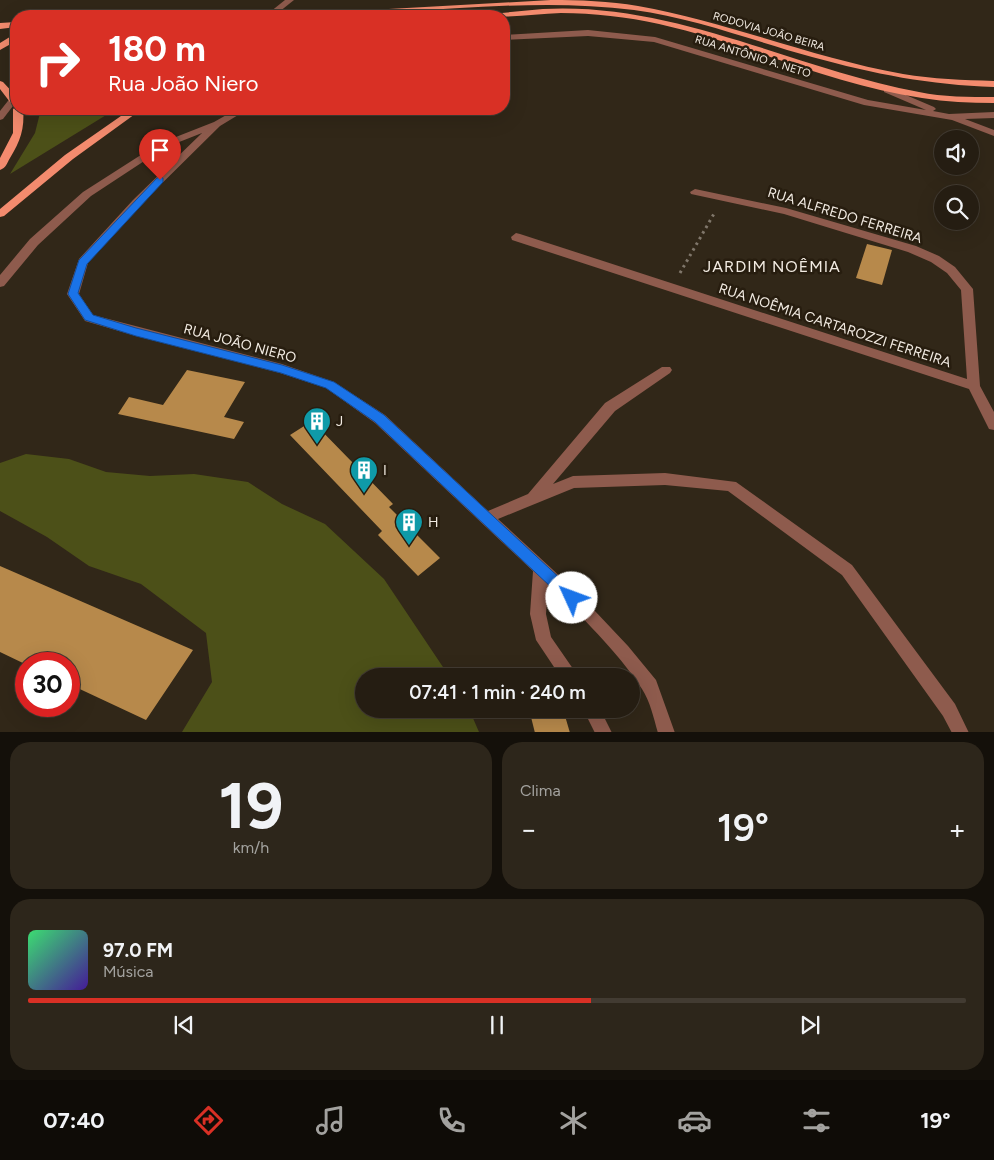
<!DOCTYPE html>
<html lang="pt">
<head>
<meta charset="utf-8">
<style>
  body { margin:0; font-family:Figtree,sans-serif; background:#2d261b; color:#f1f3f6; height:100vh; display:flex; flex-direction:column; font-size:19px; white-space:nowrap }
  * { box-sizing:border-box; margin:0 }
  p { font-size:16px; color:#a3a29f }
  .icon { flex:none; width:28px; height:28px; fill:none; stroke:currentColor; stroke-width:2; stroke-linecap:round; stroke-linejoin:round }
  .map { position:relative; height:732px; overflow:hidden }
  .side { display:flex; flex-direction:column; gap:10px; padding:10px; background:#14100a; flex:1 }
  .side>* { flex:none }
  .banner { position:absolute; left:10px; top:10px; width:500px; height:105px; border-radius:20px; box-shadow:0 5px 20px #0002,0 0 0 1px #423b32; background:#d93025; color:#fff; overflow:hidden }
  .fabs { position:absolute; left:934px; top:130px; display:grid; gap:10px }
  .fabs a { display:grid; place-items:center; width:45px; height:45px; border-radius:50%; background:#251d12; box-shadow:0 5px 20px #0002,0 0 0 1px #423b32; font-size:25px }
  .speed { position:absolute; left:15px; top:652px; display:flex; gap:10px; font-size:25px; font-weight:700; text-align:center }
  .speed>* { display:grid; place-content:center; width:65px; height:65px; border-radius:50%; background:#251d12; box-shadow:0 5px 20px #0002,0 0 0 1px #423b32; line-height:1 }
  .speed .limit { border:8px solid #d22; background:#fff; color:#111 }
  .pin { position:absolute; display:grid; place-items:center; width:42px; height:42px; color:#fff; margin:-51px -21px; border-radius:50% 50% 50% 0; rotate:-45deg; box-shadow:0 0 5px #0007 }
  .pin .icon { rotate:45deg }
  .me { position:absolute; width:55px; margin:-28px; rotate:313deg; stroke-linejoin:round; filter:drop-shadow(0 0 4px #0008) }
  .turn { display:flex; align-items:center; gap:18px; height:105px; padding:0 15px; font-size:22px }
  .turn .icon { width:65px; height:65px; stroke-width:2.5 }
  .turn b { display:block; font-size:35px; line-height:42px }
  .big { font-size:38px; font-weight:600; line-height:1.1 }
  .side .card { flex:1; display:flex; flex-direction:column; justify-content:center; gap:8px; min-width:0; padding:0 18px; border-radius:20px; background:#2d261b }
  .side .dial { align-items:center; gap:0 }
  .dial b { font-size:65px; line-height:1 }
  .song { display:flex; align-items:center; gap:15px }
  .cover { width:60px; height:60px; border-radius:8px; background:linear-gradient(135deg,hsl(140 70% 55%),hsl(260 70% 35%)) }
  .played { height:5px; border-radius:2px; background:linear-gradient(90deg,#d93025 60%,#423b32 60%) }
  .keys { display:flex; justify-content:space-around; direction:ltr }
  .heat { display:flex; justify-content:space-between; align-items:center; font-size:28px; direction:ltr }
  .side .tiles { flex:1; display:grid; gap:10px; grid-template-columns:1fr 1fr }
  .card:last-child { grid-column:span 2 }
  .trip { position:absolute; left:355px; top:668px; width:285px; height:50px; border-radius:25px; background:#251d12; box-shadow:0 5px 20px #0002,0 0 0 1px #423b32; font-weight:600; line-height:50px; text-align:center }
  .dock { display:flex; height:80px; justify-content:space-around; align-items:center; background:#0f0c07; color:#a3a29f }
  .dock .icon { width:35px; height:35px }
  .dock .selected { color:#d93025 }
  .dock b { font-size:22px; color:#f1f3f6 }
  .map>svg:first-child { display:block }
  .green { fill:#4c5018 }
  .building { fill:#b7894b }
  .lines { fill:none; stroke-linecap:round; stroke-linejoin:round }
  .path { stroke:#80776b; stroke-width:3; stroke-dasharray:2.5 4; stroke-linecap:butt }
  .minor { fill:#8e5b4d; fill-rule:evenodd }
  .major { fill:#f38b6e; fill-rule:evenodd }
  .route { fill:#1a73e8; stroke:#114b97 }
  .labels { text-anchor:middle; stroke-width:5; stroke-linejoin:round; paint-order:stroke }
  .far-street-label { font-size:11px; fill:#f2ebe2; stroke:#271d0f }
  .street-label { font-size:14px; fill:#f2ebe2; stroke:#271d0f }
  .poi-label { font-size:14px; fill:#f2ebe2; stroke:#271d0f; text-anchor:start }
  .quarter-label { font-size:16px; letter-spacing:1px; fill:#f2ebe2; stroke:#271d0f }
</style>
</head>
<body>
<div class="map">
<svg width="994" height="733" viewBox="0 0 994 733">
  <rect width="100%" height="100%" fill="#312718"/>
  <g class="green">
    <polygon points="41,109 116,109 10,174 35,133"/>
    <polygon points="26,454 69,459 106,472 150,476 194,474 248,482 282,504 325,524 384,579 449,676 364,676 364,709 469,709 479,732 182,732 212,682 206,633 141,584 89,566 47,537 0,511 0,463"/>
  </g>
  <g class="building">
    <polygon points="867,244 892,250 882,285 856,278"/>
    <polygon points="187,370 245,382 224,417 244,422 234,439 118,414 129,397 163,405"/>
    <polygon points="312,421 393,504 389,507 440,558 418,576 378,535 382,531 290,435"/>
    <polygon points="0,566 193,650 146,720 69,684 69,664 25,664 0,652"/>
    <polygon points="529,709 563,709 570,733 535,733"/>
  </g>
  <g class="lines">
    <polyline class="path" points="680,273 715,212"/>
    <g class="minor">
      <polygon points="285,0 294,0 274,16 265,16"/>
      <polygon points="588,30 655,37 868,100 926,110 884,92 884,88 887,87 934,107 936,109 933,111 949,114 994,112 994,118 965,119 994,130 994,136 952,120 864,105 654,42 588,36 504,40 504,35"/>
      <polygon points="11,97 16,97 16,102 3,119 0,120 0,111"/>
      <path d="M237 109H248L220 126 141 204 88 263 79 294 93 315 282 364 334 382 385 415 488 511 528 494 605 403 662 367H670L672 370 670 373 615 411 553 484 573 476 665 473 736 482 852 565 955 704 969 733H952L943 716 842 575 728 491 665 485 574 488 498 519 578 593 628 646 656 680 675 733H658C654 719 650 701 642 689 618 652 580 615 548 584L546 614 551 637 578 676H560L536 640 530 614 533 571 375 423 326 388 280 373 136 336 85 321 67 294 79 259 133 200 202 133 164 148 91 196 38 245 4 286 0 287V275L30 239 83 192 158 144 214 122Z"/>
      <polygon points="695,189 786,208 916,246 939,256 955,267 973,289 980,386 994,412 994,430 989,429 969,389 512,240 511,237 516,233 520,234 967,379 961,290 947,273 931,262 908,252 784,214 691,194 690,192"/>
      <polygon points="583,709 600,709 612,733 595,733"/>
    </g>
    <g class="major">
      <path d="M551 0C580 0 609 1 638 6 728 22 813 58 903 74 933 79 963 80 994 81V87C930 85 874 74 812 57 754 41 694 18 634 10 556 0 478 7 400 12 365 14 330 18 295 16L299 14Z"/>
      <path d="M543 9C675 2 792 68 919 92 943 97 969 97 994 97V103C970 103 946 102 922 98 832 85 748 44 659 24 627 17 594 13 561 13 536 14 511 18 487 16L491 14Z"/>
      <polygon points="0,23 16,22 16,27 0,29"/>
      <polygon points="13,35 16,35 16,41 0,50 0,43"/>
      <path d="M0 81 3 82 16 96V109H23C25 128 20 142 10 158 7 163 6 168 0 170V158L13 133V109L16 107 13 106 0 89Z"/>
      <polygon points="131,109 142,109 73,159 4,216 0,217 0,209 65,155"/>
    </g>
  </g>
  <polygon class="route" points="160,177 163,178 163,182 87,264 78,293 93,315 136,328 282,365 334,382 384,415 577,594 579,598 577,603 572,605 568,603 375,422 326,388 281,373 136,336 85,320 68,294 79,260 157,178"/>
  <defs>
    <g id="building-pin" transform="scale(1.4375)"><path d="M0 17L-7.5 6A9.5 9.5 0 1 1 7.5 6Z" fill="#0f9aa8" stroke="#271d0f"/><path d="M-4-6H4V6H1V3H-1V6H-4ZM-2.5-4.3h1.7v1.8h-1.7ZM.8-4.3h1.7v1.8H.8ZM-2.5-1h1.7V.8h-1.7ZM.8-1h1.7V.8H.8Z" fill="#fff"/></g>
  </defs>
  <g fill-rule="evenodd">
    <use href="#building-pin" x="317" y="421"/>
    <use href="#building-pin" x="364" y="470"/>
    <use href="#building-pin" x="409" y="522"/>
  </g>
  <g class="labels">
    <g class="far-street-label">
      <text transform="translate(769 31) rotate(16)" y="4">RODOVIA JOÃO BEIRA</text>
      <text transform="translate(753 56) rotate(17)" y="4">RUA ANTÔNIO A. NETO</text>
    </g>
    <g class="street-label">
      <text transform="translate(845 215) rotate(17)" y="5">RUA ALFREDO FERREIRA</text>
      <text transform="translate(835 325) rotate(18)" y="5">RUA NOÊMIA CARTAROZZI FERREIRA</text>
      <text transform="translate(240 343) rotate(15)" y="5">RUA JOÃO NIERO</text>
    </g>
    <g class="poi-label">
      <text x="336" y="426">J</text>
      <text x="383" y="475">I</text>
      <text x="428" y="527">H</text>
    </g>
    <g class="quarter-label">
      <text x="772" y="272">JARDIM NOÊMIA</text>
    </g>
  </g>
</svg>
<div class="fabs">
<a><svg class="icon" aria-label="sound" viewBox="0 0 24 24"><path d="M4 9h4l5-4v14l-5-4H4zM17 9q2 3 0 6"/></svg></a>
<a><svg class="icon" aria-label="search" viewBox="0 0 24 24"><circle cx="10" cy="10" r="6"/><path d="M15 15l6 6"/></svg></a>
</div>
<div class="speed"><div class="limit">30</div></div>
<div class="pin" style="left:160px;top:180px;background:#d93025"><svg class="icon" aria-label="arrive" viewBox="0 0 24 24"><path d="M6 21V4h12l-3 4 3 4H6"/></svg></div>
<svg class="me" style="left:572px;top:598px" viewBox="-20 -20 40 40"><circle r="19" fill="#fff"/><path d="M0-13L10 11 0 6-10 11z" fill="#1a73e8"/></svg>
<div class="trip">07:41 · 1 min · 240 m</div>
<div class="banner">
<div class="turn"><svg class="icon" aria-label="right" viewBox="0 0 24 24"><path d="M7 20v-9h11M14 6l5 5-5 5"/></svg><div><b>180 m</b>Rua João Niero</div></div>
</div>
</div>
<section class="side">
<div class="tiles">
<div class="card dial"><b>19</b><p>km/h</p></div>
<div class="card"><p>Clima</p>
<div class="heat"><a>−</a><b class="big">19°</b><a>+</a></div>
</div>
<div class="card">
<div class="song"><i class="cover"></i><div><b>97.0 FM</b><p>Música</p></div></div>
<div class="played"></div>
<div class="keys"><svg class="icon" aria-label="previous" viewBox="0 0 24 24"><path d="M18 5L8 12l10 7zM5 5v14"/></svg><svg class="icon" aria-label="pause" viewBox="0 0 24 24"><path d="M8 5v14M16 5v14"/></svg><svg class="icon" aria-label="next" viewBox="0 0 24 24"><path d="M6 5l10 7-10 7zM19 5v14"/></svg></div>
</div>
</div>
</section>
<nav class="dock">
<b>07:40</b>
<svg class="icon selected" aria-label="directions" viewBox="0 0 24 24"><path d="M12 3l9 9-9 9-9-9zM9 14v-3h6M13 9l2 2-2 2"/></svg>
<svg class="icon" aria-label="music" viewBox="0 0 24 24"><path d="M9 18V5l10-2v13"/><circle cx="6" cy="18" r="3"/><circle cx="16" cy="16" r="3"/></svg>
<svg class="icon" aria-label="phone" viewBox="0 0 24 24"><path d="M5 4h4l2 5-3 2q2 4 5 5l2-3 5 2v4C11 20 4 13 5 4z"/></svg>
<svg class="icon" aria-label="climate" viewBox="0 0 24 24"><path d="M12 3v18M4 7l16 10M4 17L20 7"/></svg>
<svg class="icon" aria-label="car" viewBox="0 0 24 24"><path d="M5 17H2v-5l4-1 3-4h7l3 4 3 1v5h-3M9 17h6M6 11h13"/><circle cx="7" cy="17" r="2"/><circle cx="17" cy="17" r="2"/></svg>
<svg class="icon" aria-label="filters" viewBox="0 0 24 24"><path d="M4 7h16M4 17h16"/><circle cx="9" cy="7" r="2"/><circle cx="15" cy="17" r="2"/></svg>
<b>19°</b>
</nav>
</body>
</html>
